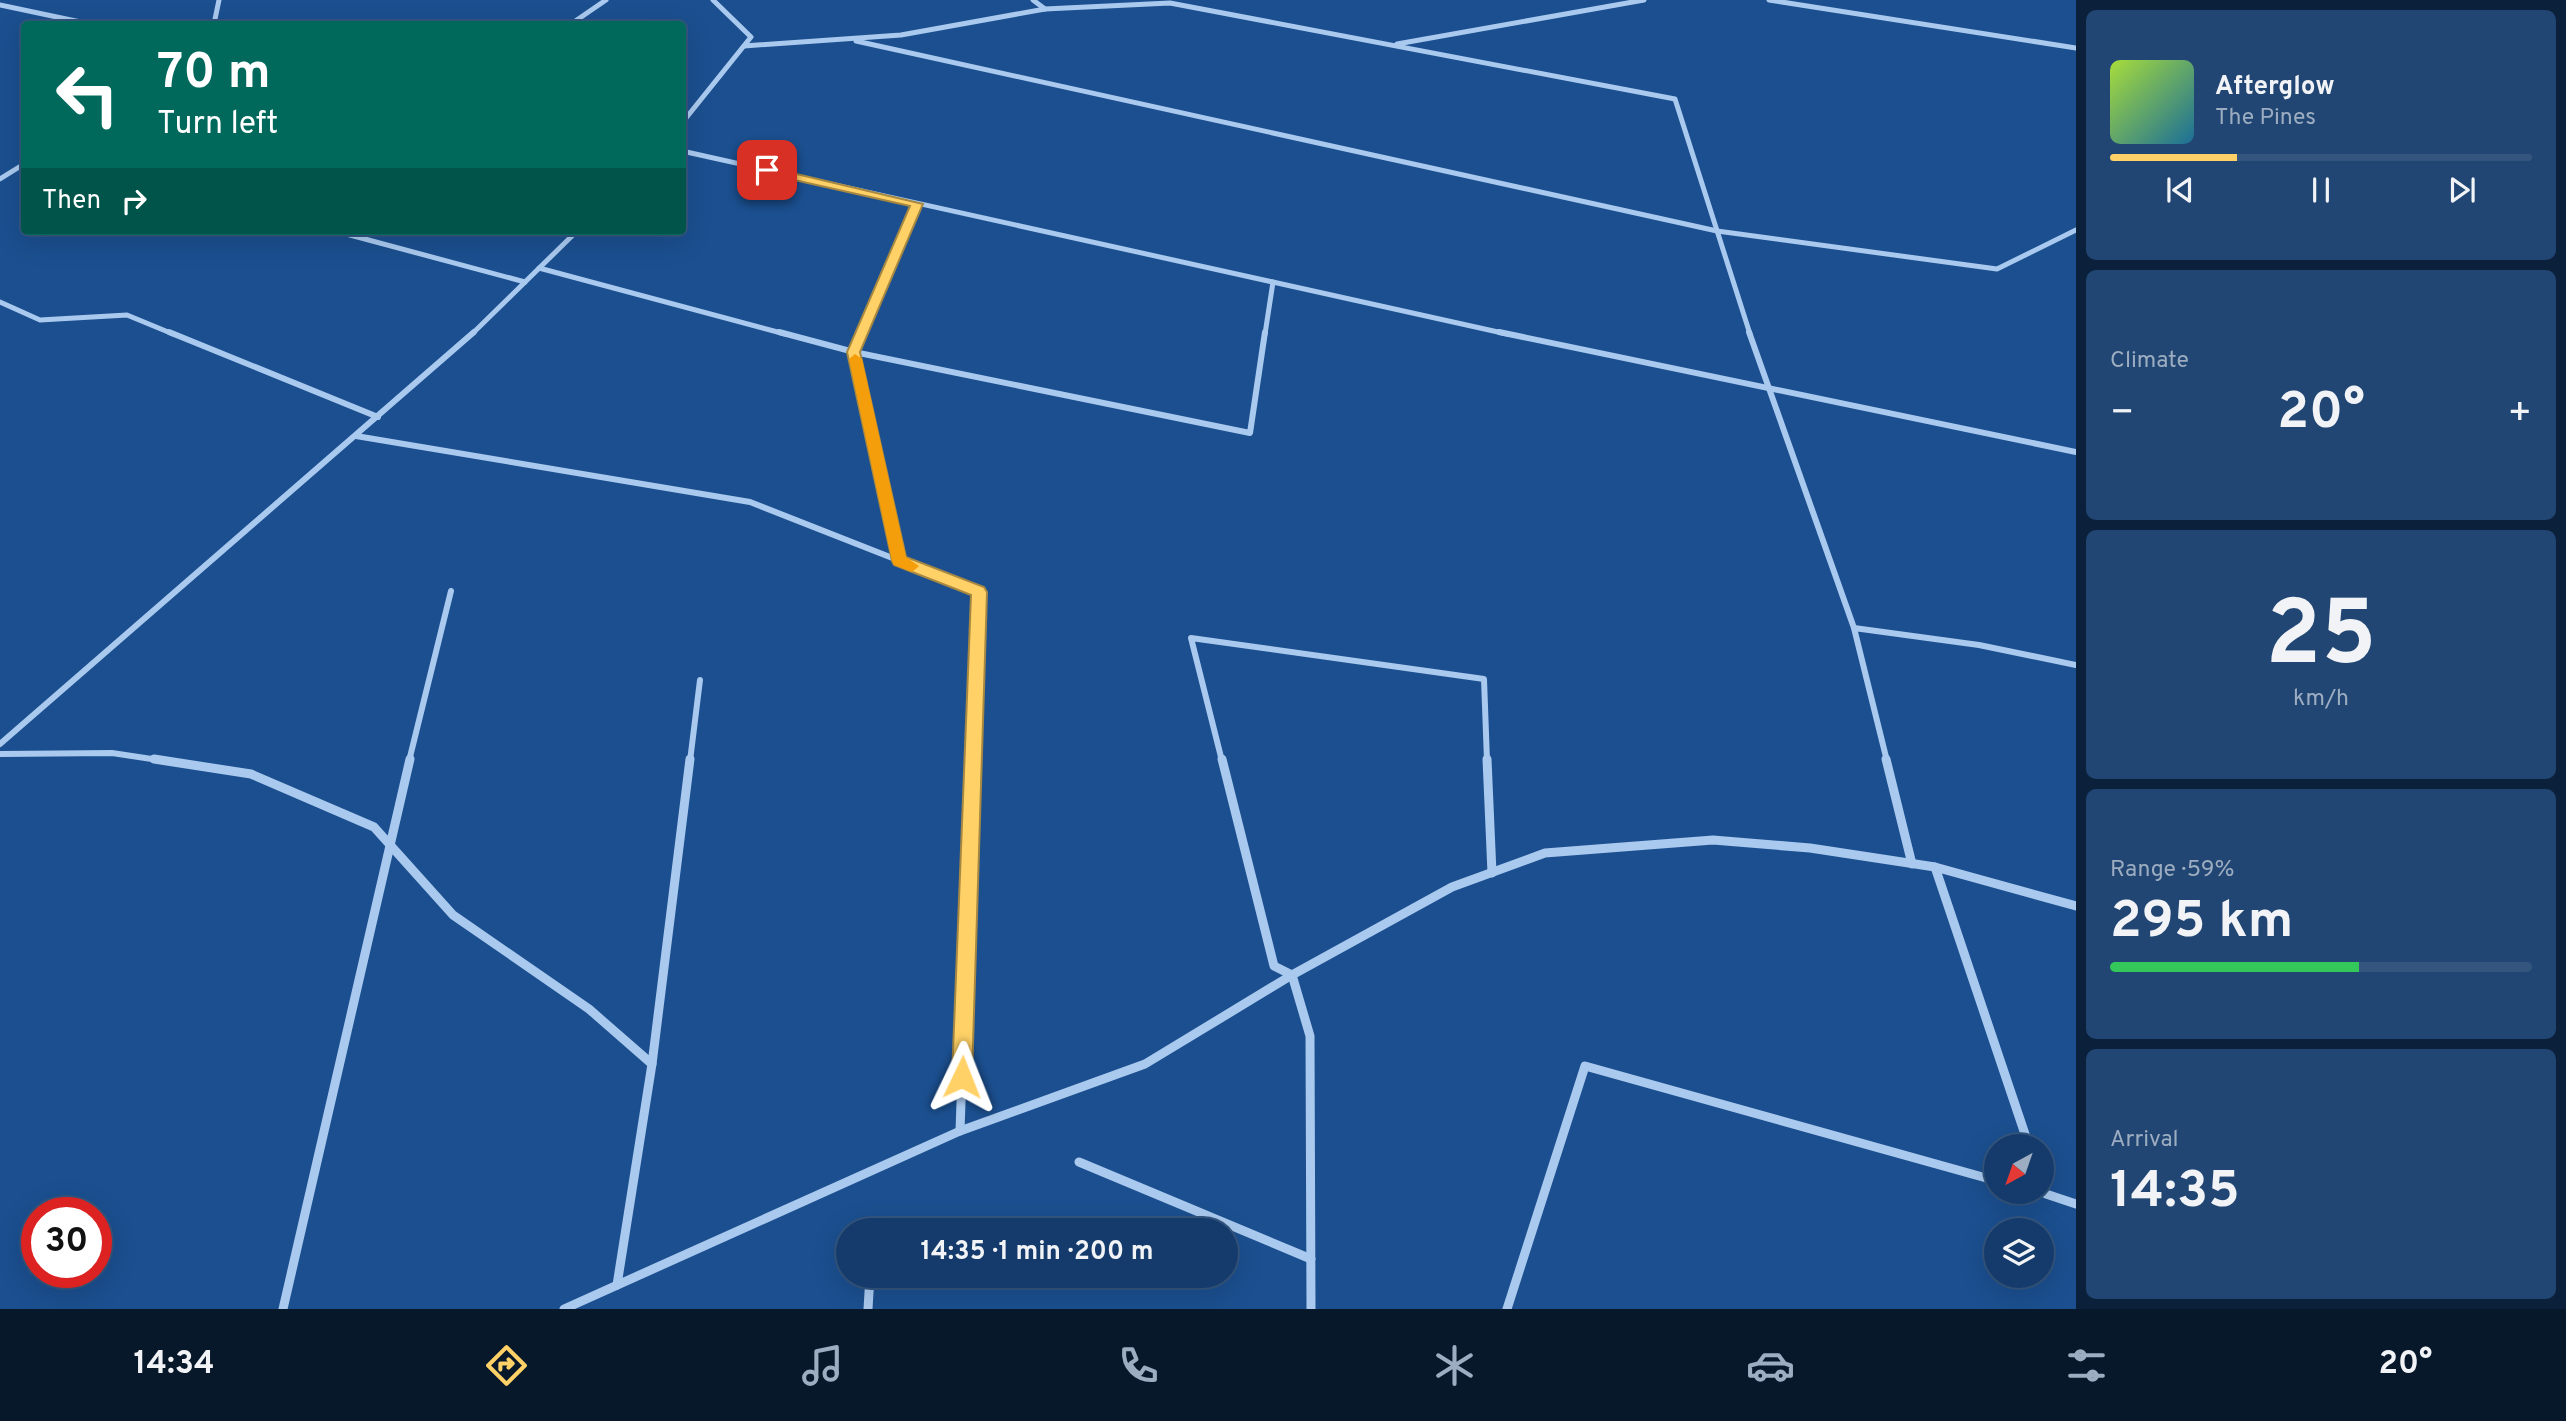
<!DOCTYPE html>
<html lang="en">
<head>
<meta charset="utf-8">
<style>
  body { margin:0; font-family:Overpass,sans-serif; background:#214673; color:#f1f3f6; height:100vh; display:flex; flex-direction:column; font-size:26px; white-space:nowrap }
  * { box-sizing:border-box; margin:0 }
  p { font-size:23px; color:#9dadc1 }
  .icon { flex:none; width:38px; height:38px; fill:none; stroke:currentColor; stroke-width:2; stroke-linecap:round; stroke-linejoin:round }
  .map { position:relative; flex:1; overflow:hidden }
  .details { display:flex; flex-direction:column; gap:10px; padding:10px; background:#0b203b; width:490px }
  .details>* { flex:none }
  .banner { position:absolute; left:21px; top:21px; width:665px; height:214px; border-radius:7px; box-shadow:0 7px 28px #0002,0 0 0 2px #33557e; background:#00695c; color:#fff; overflow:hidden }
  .needle { width:46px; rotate:220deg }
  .tools { position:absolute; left:1984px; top:1134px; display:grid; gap:14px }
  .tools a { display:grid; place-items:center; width:70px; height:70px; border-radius:50%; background:#143b6b; box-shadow:0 7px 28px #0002,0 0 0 2px #33557e; font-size:35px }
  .speed { position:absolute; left:21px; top:1197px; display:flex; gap:14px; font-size:35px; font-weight:700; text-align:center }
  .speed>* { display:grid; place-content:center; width:91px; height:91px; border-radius:50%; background:#143b6b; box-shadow:0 7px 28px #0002,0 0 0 2px #33557e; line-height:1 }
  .speed .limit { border:10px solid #d22; background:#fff; color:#111 }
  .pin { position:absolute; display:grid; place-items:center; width:60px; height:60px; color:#fff; margin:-30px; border-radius:14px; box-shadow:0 4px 10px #0006 }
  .me { position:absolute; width:77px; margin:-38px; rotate:2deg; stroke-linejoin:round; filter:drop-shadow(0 0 5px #0008) }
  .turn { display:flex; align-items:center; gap:24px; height:147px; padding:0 21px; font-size:32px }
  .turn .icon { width:91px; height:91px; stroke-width:2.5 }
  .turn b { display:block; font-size:49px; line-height:60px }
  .then { display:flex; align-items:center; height:66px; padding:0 21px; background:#0003; gap:14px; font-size:26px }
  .big { font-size:52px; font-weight:700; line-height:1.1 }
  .details .card { flex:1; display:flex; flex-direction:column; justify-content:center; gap:10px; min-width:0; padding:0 24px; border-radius:10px; background:#214673 }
  .details .dial { align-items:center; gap:0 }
  .dial b { font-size:91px; line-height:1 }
  .song { display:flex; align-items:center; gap:21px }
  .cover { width:84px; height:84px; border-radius:10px; background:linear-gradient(135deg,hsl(80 70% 55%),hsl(200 70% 35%)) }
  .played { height:7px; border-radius:4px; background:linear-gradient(90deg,#ffd166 30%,#33557e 30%) }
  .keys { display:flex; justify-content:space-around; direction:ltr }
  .heat { display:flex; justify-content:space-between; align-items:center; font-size:38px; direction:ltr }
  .charge { height:10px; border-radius:5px; background:linear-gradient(90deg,#34c759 59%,#33557e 0) }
  .trip { position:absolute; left:836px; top:1218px; width:402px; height:70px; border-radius:35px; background:#143b6b; box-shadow:0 7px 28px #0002,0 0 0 2px #33557e; font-weight:700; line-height:70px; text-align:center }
  .tabs { display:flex; height:112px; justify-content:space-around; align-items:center; background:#08182b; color:#9dadc1 }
  .tabs .icon { width:49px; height:49px }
  .tabs .on { color:#ffd166 }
  .tabs b { font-size:32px; color:#f1f3f6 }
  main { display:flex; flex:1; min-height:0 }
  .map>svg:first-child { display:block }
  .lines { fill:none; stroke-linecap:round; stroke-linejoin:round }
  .street-far2 { stroke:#a9c9ee; stroke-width:5 }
  .street-far1 { stroke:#a9c9ee; stroke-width:6 }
  .street { stroke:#a9c9ee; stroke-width:9 }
  .route { fill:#ffd166; stroke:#a68842; stroke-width:2 }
  .slow { fill:#f59e0b }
</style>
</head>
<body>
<main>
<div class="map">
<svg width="2076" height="1309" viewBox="0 0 2076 1309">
  <rect width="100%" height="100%" fill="#1b4f8f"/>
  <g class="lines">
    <g class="street-far2">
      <polyline points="1033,0 1045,9"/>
      <polyline points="1769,0 2076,48"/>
      <polyline points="0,5 90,24"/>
      <polyline points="214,24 219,0"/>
      <polyline points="571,24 606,0"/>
      <polyline points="856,41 1717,231 1997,269 2076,230"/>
      <polyline points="1397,44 1644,0"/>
      <polyline points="744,46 901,35 1045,9 1170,3 1675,99 1750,334"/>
      <polyline points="682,123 751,37 713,0"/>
      <polyline points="682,151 1507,334"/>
      <polyline points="0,179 24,164"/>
      <polyline points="335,231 525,282"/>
      <polyline points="539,268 785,334"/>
      <polyline points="0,302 40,320 127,315 173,334"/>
      <polyline points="472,334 577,231"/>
      <polyline points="862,334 917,204"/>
      <polyline points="1265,334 1273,282"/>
    </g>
    <g class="street-far1">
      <polyline points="169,332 378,417"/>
      <polyline points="779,332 854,352 900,561"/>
      <polyline points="863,332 854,352 1250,433 1265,332"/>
      <polyline points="1499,332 2076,452"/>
      <polyline points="1749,332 1854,628"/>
      <polyline points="356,436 750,502 979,592 973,761"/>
      <polyline points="0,744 474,332"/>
      <polyline points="0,754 112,753 165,761"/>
      <polyline points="409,761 451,591"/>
      <polyline points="690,761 700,680"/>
      <polyline points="1222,761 1191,638 1484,679 1487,761"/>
      <polyline points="1887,761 1854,628 1979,645 2076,665"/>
    </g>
    <g class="street">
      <polyline points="154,759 251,774 374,827 453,915 589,1009 652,1064 617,1285"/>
      <polyline points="1222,759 1274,966 1292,975 1310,1036 1311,1309"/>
      <polyline points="1487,759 1492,873"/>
      <polyline points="1886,759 1912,864"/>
      <polyline points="1935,867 2029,1146"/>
      <polyline points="652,1064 690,759"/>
      <polyline points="960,1131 973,759"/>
      <polyline points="1079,1162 1311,1259"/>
      <polyline points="2042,1185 2046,1194 2076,1204"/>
      <polyline points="283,1309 410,759"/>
      <polyline points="564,1309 960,1131 1145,1064 1292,975 1452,887 1545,853 1713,840 1810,848 1935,867 2076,906"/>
      <polyline points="868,1309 870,1276"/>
      <polyline points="1507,1309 1585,1066 1997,1181"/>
    </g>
  </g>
  <polygon class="route" points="767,167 923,204 860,352 906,557 984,587 987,592 972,1077 969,1084 962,1087 955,1084 952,1077 971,595 894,565 892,561 847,352 910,206 763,173 763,168"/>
  <polygon class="slow" points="855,354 862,359 906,557 919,566 912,572 894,565 892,561 849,359"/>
</svg>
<div class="tools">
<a><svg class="needle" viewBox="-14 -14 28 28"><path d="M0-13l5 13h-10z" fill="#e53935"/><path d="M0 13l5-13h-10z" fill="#9dadc1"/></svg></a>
<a><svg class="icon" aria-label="layers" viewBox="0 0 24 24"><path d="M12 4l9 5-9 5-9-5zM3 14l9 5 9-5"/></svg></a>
</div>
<div class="speed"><div class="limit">30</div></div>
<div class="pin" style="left:767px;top:170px;background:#d93025"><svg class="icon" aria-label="arrive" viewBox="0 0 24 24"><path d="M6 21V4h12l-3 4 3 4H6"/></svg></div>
<svg class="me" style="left:962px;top:1077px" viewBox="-20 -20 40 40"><path d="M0-17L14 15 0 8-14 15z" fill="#ffd166" stroke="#fff" stroke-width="4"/></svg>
<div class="trip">14:35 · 1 min · 200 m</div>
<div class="banner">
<div class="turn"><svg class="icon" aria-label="left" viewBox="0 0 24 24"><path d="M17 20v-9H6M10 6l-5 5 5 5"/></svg><div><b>70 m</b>Turn left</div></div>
<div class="then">Then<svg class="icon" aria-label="right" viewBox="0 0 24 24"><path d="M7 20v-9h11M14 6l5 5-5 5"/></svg></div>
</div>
</div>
<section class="details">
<div class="card">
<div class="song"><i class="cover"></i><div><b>Afterglow</b><p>The Pines</p></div></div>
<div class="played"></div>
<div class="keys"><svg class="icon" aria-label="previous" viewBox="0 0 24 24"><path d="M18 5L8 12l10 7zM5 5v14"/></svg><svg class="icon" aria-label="pause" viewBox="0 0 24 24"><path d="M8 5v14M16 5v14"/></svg><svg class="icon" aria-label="next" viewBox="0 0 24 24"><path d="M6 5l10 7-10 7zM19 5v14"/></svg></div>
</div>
<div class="card"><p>Climate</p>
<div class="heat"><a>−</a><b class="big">20°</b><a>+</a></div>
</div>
<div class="card dial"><b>25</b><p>km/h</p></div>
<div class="card"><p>Range · 59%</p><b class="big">295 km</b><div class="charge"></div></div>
<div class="card"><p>Arrival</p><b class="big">14:35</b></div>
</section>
</main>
<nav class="tabs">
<b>14:34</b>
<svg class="icon on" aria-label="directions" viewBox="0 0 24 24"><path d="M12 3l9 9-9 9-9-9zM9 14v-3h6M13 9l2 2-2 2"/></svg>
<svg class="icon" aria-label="music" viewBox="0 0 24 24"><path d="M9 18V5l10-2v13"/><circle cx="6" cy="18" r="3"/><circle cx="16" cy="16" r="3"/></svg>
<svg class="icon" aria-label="phone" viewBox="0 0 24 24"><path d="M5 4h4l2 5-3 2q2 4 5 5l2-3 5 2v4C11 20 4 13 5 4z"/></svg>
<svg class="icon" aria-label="climate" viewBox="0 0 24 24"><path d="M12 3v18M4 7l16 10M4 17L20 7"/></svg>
<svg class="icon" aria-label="car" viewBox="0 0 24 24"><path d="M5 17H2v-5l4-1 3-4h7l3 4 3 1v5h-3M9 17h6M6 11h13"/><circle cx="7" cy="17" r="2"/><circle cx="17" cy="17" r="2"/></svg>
<svg class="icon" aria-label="filters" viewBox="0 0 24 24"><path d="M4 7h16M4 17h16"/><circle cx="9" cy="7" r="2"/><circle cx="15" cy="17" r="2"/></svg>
<b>20°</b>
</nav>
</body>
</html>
